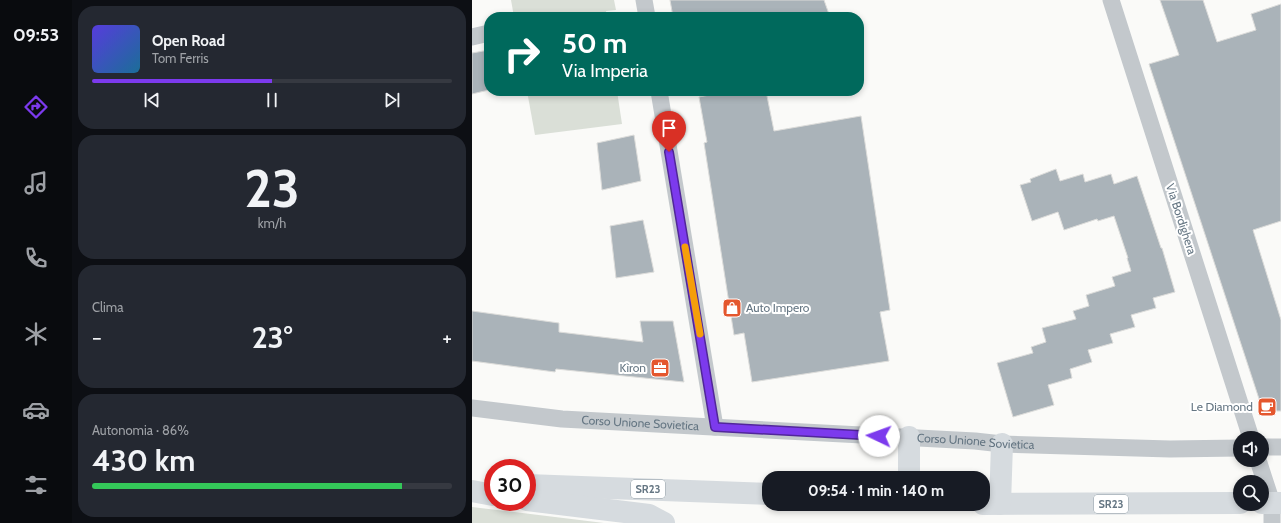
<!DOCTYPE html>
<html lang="it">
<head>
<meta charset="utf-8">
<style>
  body { margin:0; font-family:Cabin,sans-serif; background:#242831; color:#f1f3f6; height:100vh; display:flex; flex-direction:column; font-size:15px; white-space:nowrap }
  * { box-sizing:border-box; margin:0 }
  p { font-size:13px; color:#9ea1a6 }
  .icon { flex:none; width:22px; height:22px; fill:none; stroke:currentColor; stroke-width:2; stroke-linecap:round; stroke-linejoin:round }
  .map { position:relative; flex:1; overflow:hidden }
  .side { display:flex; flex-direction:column; gap:6px; padding:6px; background:#0d0f14; width:400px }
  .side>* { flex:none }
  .top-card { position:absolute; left:12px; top:12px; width:380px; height:84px; border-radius:16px; box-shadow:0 2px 6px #0003; background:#00695c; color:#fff; overflow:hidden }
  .tools { position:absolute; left:761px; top:431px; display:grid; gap:8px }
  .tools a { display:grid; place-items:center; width:36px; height:36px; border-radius:50%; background:#171b24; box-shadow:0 2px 6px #0003; font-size:20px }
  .speed { position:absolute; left:12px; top:459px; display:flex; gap:8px; font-size:20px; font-weight:700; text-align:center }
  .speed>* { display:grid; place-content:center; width:52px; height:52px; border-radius:50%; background:#171b24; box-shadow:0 2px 6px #0003; line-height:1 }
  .speed .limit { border:6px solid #d22; background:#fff; color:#111 }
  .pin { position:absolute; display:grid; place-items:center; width:34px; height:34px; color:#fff; margin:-41px -17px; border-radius:50% 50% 50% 0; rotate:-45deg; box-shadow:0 0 4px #0007 }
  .pin .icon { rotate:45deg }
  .me { position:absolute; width:44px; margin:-22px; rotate:273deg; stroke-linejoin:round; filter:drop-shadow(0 0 3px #0008) }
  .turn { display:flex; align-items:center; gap:14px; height:84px; padding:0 12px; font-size:18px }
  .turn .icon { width:52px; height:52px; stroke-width:2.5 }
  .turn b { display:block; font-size:28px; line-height:34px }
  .big { font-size:30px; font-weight:700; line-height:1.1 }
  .side .tile { flex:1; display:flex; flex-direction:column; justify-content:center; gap:6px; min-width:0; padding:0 14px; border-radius:16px; background:#242831 }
  .side .dial { align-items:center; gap:0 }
  .dial b { font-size:52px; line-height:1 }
  .song { display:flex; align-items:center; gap:12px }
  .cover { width:48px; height:48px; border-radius:6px; background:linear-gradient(135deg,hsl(250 70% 55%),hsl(200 70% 35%)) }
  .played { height:4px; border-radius:2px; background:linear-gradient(90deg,#7c3aed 50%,#363941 50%) }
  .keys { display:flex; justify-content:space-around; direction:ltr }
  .heat { display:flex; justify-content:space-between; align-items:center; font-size:22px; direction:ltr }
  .charge { height:6px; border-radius:3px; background:linear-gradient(90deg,#34c759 86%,#363941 0) }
  .trip { position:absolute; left:290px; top:471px; width:228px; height:40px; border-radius:16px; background:#171b24; box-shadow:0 2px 6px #0003; font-weight:700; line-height:40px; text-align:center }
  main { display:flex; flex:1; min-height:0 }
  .menu { display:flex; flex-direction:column; width:72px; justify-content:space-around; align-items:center; background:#090b0e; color:#9ea1a6 }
  .menu .icon { width:28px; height:28px }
  .menu .on { color:#7c3aed }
  .menu b { font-size:18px; color:#f1f3f6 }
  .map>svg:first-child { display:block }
  .green { fill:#dadfd7 }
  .building { fill:#aab3b9; stroke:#dcdcda }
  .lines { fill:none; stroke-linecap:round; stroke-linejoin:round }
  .minor { stroke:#c3c8cc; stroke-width:17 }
  .primary { stroke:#d6dbdf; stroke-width:22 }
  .route-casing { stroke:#51269a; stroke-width:10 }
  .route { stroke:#7c3aed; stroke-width:7 }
  .slow { stroke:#f59e0b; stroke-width:7 }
  .labels { text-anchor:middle; stroke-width:4; stroke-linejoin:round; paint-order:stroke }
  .shield { fill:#fff; stroke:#939fa8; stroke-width:1 }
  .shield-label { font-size:11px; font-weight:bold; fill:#657683 }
  .street-label { font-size:12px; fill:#657683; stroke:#fff }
  .poi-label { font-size:12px; fill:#657683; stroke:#fff; text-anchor:end }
</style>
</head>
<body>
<main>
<nav class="menu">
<b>09:53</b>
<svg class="icon on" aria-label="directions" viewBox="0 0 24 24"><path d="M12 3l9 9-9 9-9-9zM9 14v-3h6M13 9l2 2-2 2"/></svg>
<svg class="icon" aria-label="music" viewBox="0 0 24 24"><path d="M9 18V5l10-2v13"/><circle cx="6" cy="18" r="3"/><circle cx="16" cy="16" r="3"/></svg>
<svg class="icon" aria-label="phone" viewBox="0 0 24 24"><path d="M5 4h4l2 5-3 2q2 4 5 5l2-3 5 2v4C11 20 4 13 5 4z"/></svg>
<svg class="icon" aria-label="climate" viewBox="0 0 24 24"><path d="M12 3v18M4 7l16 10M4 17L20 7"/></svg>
<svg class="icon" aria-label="car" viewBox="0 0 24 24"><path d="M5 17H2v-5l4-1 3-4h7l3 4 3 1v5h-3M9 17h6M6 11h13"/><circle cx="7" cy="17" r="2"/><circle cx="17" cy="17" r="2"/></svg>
<svg class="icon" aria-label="filters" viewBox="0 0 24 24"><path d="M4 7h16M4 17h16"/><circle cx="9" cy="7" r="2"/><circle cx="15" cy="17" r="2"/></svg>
</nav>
<section class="side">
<div class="tile">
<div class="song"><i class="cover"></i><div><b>Open Road</b><p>Tom Ferris</p></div></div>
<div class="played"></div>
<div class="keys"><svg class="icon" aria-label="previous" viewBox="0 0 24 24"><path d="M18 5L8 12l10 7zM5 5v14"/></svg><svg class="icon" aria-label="pause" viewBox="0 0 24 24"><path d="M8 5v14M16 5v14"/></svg><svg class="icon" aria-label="next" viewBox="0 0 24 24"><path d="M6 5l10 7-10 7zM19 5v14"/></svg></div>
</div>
<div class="tile dial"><b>23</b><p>km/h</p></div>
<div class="tile"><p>Clima</p>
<div class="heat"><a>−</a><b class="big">23°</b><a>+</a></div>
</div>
<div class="tile"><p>Autonomia · 86%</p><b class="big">430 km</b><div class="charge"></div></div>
</section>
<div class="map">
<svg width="809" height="523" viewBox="0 0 809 523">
  <rect width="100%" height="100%" fill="#fafaf8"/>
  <g class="green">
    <polygon points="39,0 142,0 144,10 134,11 135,17 42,17"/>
    <polygon points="55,91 145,91 150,124 63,135"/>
    <polygon points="0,507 132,523 0,523"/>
  </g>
  <g class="building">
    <polygon points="198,0 352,0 358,17 201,17"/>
    <polygon points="688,0 731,0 745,42 784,30 779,14 809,4 809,221 781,230 809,320 809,411 791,411 677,64 707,55"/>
    <polygon points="17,50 17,90 0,94 0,53"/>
    <polygon points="259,91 294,91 302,131 389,116 418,310 408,312 417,361 280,382 272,333 262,335 232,143 235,142 227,97"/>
    <polygon points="162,135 169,181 130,190 125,143"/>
    <polygon points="584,169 588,181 611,174 613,182 639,174 642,184 665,176 689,248 690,248 703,292 681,298 684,308 659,315 663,327 638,334 641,343 616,350 620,362 598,369 600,378 576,385 582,405 541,417 525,363 561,353 559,347 574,342 570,328 604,319 601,311 617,306 614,295 643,286 640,277 659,271 655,258 656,258 642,216 626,221 625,219 592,230 586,212 560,221 548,185 559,182 558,179"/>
    <polygon points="171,220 182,272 144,278 138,226"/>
    <polygon points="0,311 87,323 87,332 171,342 168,321 201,321 212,382 84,369 83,372 0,361"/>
  </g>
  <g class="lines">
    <g class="minor">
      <polyline points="172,0 175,17"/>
      <polyline points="639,0 779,438"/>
      <polyline points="0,37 17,33"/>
      <polyline points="187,91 243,427"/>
      <path id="s1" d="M0 408 90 419 503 441 530 444 698 449 768 448"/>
      <polyline points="790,447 809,447"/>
      <polyline points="786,460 800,503 800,523"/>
    </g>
    <g class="primary">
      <polyline points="437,478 437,437"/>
      <polyline points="55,485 297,494"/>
      <polyline points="0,491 21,495"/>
      <polyline points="55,500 177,515 192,523"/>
      <polyline points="790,503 809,503"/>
      <polyline points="511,504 768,503"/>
      <polyline points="528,504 530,444"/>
    </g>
  </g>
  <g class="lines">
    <g class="route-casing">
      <polyline id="route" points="197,152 243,427 407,436"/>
    </g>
    <use href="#route" class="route"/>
    <polyline class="slow" points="213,247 228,334"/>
  </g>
  <defs>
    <g id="shop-square" transform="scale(1)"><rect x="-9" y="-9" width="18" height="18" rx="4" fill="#e4572e" stroke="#fff"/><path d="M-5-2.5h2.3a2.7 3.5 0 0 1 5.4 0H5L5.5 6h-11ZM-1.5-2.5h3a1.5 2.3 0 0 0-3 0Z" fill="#fff"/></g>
    <g id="office-square" transform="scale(1)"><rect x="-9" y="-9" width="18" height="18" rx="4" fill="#e4572e" stroke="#fff"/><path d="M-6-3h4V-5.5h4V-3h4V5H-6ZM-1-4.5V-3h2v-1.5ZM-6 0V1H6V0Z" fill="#fff"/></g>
    <g id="cafe-square" transform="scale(1)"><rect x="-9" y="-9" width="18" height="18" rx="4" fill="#e4572e" stroke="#fff"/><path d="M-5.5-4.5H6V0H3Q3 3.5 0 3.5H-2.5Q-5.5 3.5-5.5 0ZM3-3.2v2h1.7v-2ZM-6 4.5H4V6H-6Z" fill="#fff"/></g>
  </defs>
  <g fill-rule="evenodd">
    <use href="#shop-square" x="260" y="308"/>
    <use href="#office-square" x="188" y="368"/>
    <use href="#cafe-square" x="795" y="407"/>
  </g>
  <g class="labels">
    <g class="shield">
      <rect x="159" y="480" width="34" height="18" rx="3"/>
      <rect x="622" y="495" width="34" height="18" rx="3"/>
    </g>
    <g class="shield-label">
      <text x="176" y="493">SR23</text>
      <text x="639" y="508">SR23</text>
    </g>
    <g class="street-label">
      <text transform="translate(709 219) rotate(72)" y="4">Via Bordighera</text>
      <text dy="4" stroke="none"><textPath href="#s1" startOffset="169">Corso Unione Sovietica</textPath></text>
      <text dy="4" stroke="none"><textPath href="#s1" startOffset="505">Corso Unione Sovietica</textPath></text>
    </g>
    <g class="poi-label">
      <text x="274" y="312" text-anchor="start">Auto Impero</text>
      <text x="174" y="372">Kìron</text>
      <text x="781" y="411">Le Diamond</text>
    </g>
  </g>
</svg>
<div class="tools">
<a><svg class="icon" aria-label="sound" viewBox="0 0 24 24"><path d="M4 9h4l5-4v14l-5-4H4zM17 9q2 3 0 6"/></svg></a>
<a><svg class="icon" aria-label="search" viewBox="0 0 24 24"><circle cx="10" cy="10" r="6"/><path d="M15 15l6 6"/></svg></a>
</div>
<div class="speed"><div class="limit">30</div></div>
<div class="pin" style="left:197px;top:152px;background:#d93025"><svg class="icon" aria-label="arrive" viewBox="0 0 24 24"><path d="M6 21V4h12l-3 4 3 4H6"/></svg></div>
<svg class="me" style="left:407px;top:436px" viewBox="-20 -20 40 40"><circle r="19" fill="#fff"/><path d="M0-13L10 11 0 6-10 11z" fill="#7c3aed"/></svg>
<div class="trip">09:54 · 1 min · 140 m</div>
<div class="top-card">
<div class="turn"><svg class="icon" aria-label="right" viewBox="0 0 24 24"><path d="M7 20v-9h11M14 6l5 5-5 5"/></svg><div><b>50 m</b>Via Imperia</div></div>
</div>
</div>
</main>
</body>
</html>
